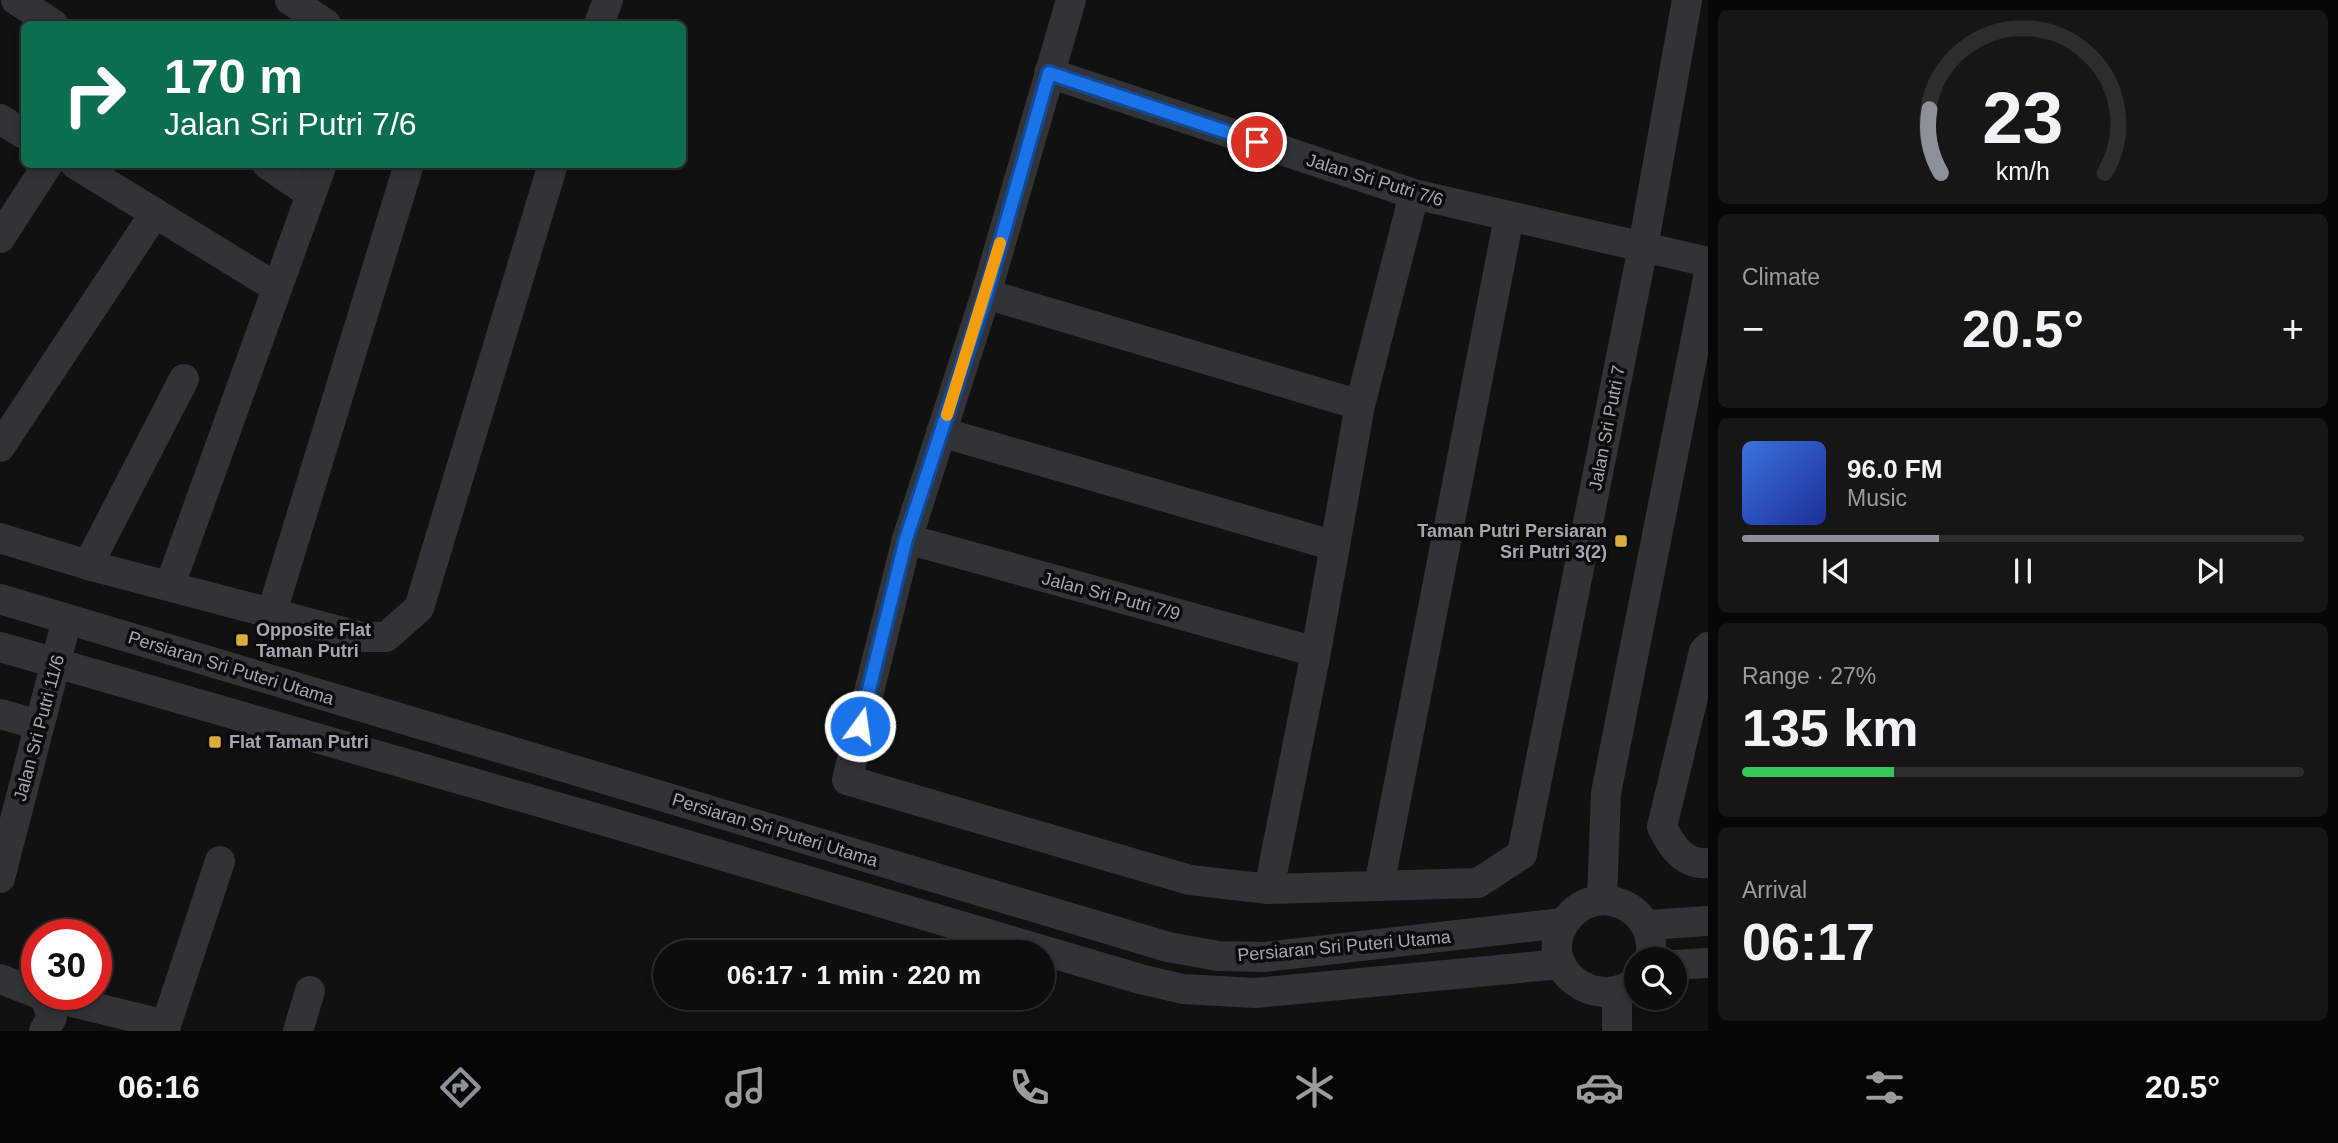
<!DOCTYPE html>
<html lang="en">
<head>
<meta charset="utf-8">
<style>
  body { margin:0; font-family:Arial,sans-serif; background:#161617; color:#f1f3f6; height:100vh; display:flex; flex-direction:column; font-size:26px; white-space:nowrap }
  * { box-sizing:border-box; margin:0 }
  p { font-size:23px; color:#9a9c9e }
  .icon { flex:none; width:38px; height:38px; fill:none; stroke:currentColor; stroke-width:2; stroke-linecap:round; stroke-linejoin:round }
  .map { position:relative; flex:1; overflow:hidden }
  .drawer { display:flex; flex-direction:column; gap:10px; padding:10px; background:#070708; width:630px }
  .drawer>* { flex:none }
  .top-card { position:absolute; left:21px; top:21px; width:665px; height:147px; border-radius:10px; box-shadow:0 4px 10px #0003,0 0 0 2px #2d2d2e; background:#0b6e4f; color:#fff; overflow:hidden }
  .tools { position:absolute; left:1624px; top:947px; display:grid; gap:14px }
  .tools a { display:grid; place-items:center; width:63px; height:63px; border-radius:50%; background:#0d0d0e; box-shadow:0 4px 10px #0003,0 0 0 2px #2d2d2e; font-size:35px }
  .speed { position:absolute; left:21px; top:919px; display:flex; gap:14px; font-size:35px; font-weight:700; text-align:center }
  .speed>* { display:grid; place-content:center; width:91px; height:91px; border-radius:50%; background:#0d0d0e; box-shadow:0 4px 10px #0003,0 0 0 2px #2d2d2e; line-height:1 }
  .speed .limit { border:10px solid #d22; background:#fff; color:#111 }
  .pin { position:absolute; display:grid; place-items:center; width:60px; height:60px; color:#fff; margin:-30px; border:4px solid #fff; border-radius:50%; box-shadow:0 2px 7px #0007 }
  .me { position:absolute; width:77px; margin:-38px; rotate:14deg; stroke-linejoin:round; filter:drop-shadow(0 0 5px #0008) }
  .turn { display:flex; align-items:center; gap:24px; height:147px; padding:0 28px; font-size:32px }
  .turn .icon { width:91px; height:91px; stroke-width:2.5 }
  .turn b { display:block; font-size:49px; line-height:60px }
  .big { font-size:52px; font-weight:700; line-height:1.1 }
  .drawer .widget { flex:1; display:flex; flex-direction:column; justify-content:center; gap:10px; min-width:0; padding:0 24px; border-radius:10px; background:#161617 }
  .drawer .dial { align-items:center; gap:0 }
  .dial svg { height:182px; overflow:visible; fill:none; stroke:#2d2d2e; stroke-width:7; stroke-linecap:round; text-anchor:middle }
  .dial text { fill:#f1f3f6; stroke:none }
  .song { display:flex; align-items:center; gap:21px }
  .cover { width:84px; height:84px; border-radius:10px; background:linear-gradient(135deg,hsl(220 70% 55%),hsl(230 70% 35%)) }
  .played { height:7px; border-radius:4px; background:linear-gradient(90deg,#8c9099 35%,#2d2d2e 35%) }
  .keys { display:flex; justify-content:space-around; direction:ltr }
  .heat { display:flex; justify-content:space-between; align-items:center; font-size:38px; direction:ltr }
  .charge { height:10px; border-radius:5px; background:linear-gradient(90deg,#34c759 27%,#2d2d2e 0) }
  .trip { position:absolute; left:653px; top:940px; width:402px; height:70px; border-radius:35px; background:#0d0d0e; box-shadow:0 4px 10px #0003,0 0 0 2px #2d2d2e; font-weight:700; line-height:70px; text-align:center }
  .menu { display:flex; height:112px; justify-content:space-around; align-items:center; background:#050506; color:#9a9c9e }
  .menu .icon { width:49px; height:49px }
  .menu .selected { color:#8c9099 }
  .menu b { font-size:32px; color:#f1f3f6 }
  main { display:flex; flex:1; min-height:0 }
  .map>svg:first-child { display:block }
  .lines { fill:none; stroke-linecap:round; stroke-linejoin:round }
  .minor { stroke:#323337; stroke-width:30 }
  .route-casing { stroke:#114b97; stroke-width:18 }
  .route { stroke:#1a73e8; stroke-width:12 }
  .slow { stroke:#f59e0b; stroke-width:12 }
  .poi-dot { fill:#ddac3e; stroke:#0c0c0d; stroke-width:2.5 }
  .labels { text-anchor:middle; stroke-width:7; stroke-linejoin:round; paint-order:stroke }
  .street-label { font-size:18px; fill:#a4a7b1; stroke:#0c0c0d }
  .poi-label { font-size:18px; font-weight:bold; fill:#a4a7b1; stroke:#0c0c0d; text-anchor:start }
</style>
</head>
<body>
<main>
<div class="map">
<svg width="1708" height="1031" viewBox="0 0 1708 1031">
  <rect width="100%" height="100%" fill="#111112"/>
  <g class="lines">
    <g class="minor">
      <polyline points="16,0 53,24"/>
      <polyline points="290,0 326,24"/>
      <polyline points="1071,0 986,294 907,539 847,780 1190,880 1269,889 1478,883 1522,854 1643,247 1687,0"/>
      <polyline points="599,24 608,0"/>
      <polyline points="1049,73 1414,194 1708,262"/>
      <polyline points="0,119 24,134"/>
      <polyline points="75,164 277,288"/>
      <polyline points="267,164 311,194"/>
      <polyline points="0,238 48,164"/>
      <polyline points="986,294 1360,405"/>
      <polyline points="941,432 1335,546"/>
      <polyline points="0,447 155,213"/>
      <polyline points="0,538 88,565 362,637 386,637 419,608 553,164"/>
      <polyline points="907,539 1316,652"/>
      <polyline points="88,565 184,379"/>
      <polyline points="170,585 322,164"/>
      <polyline points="0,599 1168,947 1218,956 1264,957 1563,923"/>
      <polyline points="272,612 409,164"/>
      <polyline points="0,647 602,820 1140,979 1183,989 1255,993 1561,964"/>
      <path d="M1708 647 1704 651 1662 827C1672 847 1684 865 1708 863"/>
      <polyline points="0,714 39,725"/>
      <polyline points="0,878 67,619"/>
      <polyline points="1379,886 1509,217"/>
      <polyline points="1269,889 1316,652 1360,405 1414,194"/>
      <polyline points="1602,899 1606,793 1708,278"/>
      <polyline points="1647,925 1708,921"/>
      <polyline points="1675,965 1708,963"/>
      <polyline points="0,979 37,993"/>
      <path d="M1636 981C1597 1014 1534 967 1565 922 1595 877 1661 908 1650 959"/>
      <polyline points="1617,992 1617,1031"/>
      <polyline points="40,994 44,995 52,1017 44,1031"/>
      <polyline points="44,995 166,1025 164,1031"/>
      <polyline points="166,1025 220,861"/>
      <polyline points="298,1031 310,991"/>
    </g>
  </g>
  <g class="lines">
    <g class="route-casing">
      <polyline id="route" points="860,726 906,539 986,294 1049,73 1257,142"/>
    </g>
    <use href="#route" class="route"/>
    <polyline class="slow" points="947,415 1000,243"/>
  </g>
  <g class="poi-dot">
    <rect x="1614" y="534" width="14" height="14" rx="3.5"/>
    <rect x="235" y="633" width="14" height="14" rx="3.5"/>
    <rect x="208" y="735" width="14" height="14" rx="3.5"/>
  </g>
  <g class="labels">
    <g class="street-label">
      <text transform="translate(1375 180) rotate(17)" y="6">Jalan Sri Putri 7/6</text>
      <text transform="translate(1607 428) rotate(-79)" y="6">Jalan Sri Putri 7</text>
      <text transform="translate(1111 596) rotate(15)" y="6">Jalan Sri Putri 7/9</text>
      <text transform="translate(231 668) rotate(17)" y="6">Persiaran Sri Puteri Utama</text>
      <text transform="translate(39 728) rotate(-75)" y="6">Jalan Sri Putri 11/6</text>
      <text transform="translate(775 830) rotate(17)" y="6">Persiaran Sri Puteri Utama</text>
      <text transform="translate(1344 946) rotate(-5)" y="6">Persiaran Sri Puteri Utama</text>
    </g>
    <g class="poi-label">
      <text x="1607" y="537" text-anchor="end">Taman Putri Persiaran<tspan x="1607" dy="21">Sri Putri 3(2)</tspan></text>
      <text x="256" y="636">Opposite Flat<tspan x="256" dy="21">Taman Putri</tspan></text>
      <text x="229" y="748">Flat Taman Putri</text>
    </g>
  </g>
</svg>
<div class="tools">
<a><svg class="icon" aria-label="search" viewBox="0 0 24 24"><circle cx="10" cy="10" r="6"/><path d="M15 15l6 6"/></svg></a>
</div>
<div class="speed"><div class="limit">30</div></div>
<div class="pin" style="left:1257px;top:142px;background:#d93025"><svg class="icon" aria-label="arrive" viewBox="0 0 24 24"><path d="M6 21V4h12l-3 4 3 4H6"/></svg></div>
<svg class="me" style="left:860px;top:726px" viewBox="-20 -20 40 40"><circle r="17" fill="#1a73e8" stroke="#fff" stroke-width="3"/><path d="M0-11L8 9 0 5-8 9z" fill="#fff"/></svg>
<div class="trip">06:17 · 1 min · 220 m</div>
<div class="top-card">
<div class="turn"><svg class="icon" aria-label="right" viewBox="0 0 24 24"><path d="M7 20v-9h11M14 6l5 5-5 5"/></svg><div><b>170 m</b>Jalan Sri Putri 7/6</div></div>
</div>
</div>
<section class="drawer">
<div class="widget dial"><svg viewBox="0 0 100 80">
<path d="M14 69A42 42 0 1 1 86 69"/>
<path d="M14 69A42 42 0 0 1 9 41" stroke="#8c9099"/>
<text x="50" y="56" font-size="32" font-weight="700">23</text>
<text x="50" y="72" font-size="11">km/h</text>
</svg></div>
<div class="widget"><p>Climate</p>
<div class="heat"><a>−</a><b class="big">20.5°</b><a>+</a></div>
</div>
<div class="widget">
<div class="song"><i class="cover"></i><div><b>96.0 FM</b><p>Music</p></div></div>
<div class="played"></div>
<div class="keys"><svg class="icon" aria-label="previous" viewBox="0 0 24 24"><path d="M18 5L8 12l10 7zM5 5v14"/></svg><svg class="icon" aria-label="pause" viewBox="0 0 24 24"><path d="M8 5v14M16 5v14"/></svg><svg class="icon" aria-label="next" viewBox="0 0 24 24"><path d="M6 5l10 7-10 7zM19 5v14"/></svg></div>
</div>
<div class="widget"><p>Range · 27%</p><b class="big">135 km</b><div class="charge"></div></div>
<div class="widget"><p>Arrival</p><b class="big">06:17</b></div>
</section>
</main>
<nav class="menu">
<b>06:16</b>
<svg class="icon selected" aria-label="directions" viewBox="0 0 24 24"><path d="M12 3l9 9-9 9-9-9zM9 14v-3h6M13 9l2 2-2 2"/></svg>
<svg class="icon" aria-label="music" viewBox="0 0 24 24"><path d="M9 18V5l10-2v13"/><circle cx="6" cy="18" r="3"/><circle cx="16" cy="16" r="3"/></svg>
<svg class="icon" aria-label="phone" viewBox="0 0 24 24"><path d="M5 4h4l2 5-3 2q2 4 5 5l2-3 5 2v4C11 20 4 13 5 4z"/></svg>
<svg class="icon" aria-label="climate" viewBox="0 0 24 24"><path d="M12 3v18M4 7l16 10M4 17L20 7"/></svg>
<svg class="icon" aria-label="car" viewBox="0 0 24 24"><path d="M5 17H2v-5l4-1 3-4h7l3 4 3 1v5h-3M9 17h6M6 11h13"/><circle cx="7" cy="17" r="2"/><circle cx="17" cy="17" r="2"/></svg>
<svg class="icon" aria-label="filters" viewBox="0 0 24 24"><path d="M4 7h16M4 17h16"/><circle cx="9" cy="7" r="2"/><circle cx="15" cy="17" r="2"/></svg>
<b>20.5°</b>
</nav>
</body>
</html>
